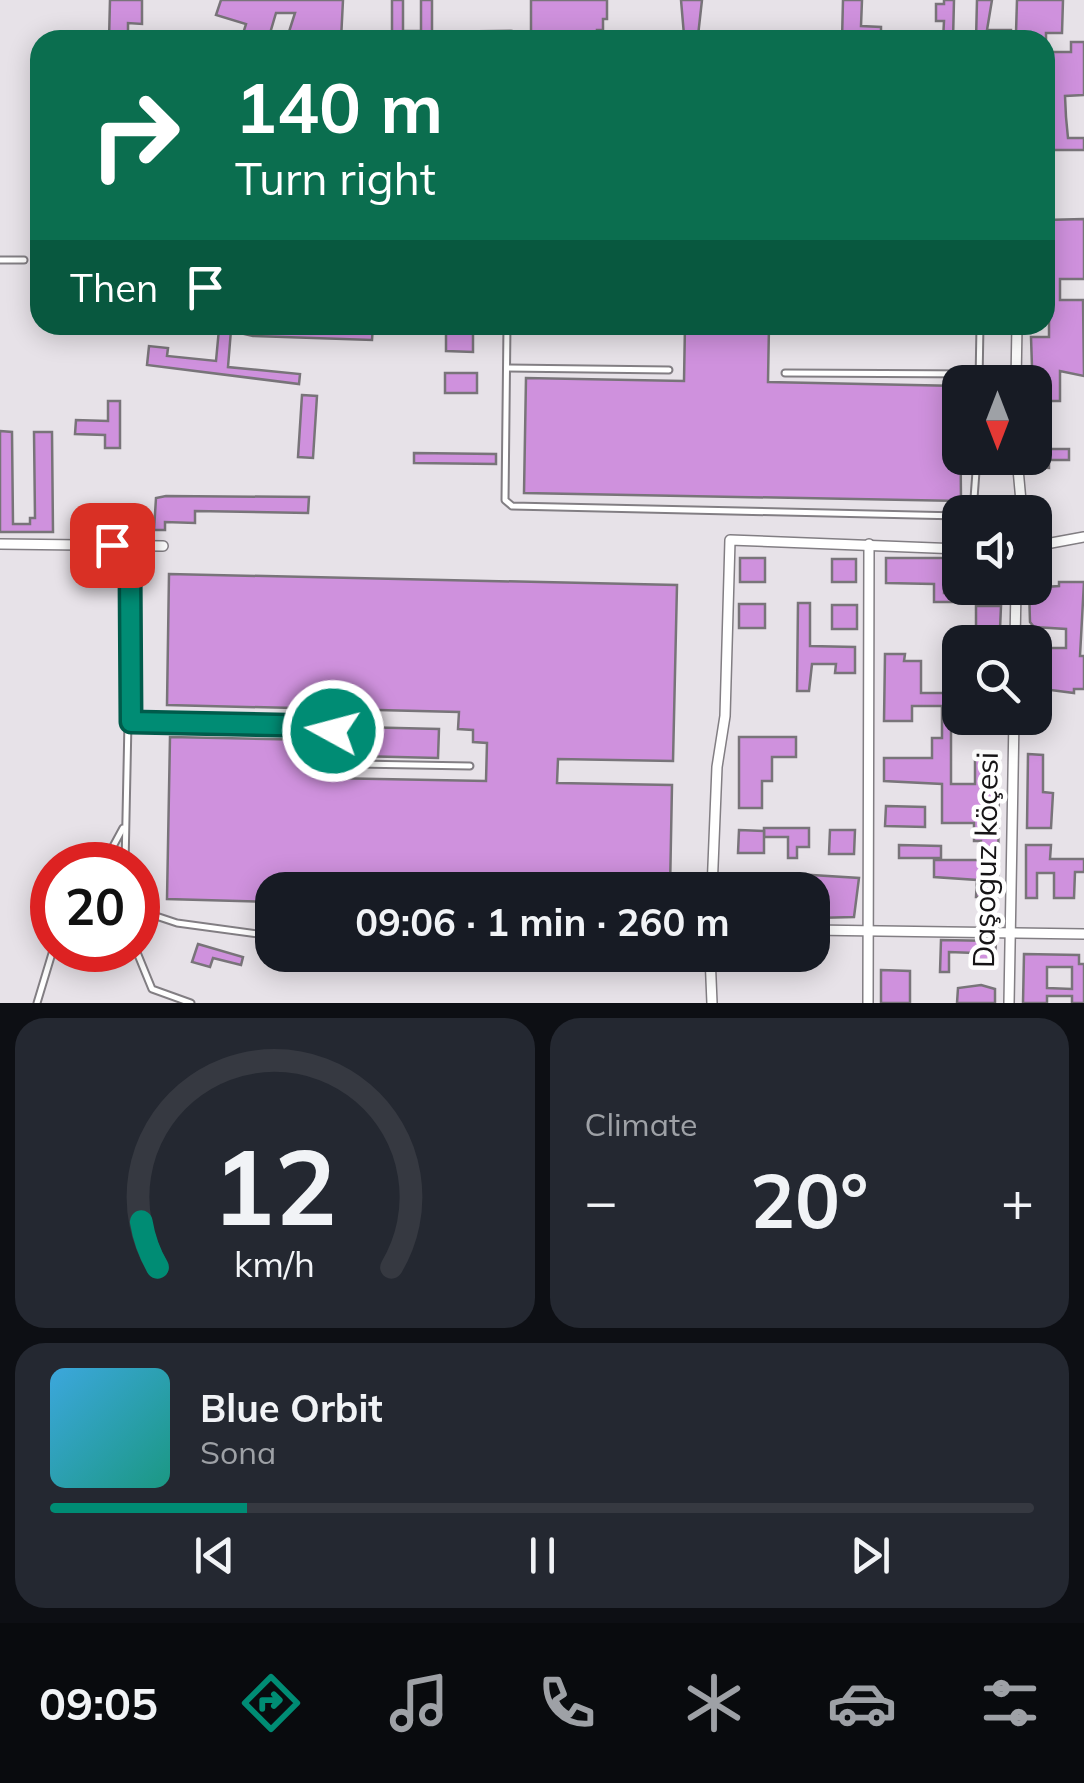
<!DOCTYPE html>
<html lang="en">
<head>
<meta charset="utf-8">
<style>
  body { margin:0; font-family:Mulish,sans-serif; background:#242831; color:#f1f3f6; height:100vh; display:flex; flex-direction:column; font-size:38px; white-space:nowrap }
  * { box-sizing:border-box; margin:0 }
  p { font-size:32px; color:#9ea1a6 }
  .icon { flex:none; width:55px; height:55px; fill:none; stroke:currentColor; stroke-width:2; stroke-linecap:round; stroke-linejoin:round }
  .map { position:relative; height:1003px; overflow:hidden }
  .sheet { display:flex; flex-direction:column; gap:15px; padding:15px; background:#0d0f14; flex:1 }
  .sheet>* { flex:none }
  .banner { position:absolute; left:30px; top:30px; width:1025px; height:305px; border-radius:30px; box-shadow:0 5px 25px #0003; background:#0b6e4f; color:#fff; overflow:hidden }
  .needle { width:65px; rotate:180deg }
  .fabs { position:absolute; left:942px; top:365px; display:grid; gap:20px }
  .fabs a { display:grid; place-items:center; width:110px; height:110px; border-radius:20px; background:#171b24; box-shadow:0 5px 25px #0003; font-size:50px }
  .speed { position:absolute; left:30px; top:842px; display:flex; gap:20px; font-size:50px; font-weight:700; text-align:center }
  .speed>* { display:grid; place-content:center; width:130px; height:130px; border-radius:50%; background:#171b24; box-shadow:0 5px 25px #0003; line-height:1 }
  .speed .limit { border:15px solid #d22; background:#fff; color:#111 }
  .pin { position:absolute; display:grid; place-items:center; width:85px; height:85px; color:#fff; margin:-42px; border-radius:20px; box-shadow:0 5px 15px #0006 }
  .me { position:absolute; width:110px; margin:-55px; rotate:277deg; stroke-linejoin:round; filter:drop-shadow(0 0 8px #0008) }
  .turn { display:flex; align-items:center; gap:35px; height:210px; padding:0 40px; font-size:45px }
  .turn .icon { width:130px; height:130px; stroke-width:2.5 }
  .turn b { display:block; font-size:70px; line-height:85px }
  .then { display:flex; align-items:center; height:95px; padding:0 40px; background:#0003; gap:20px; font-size:38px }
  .big { font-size:75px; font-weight:700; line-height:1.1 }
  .sheet .card { flex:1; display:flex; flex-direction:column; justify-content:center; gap:15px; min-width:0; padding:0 35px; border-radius:30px; background:#242831 }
  .sheet .dial { align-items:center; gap:0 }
  .dial svg { height:260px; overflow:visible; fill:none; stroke:#363941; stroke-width:7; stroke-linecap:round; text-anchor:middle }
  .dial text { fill:#f1f3f6; stroke:none }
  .song { display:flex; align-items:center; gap:30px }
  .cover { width:120px; height:120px; border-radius:15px; background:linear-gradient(135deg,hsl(200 70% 55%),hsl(170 70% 35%)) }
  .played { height:10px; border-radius:5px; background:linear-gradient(90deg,#008c74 20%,#363941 20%) }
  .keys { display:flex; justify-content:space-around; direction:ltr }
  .heat { display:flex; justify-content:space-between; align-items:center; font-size:55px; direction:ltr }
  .sheet .tiles { flex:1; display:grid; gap:15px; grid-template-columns:1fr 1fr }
  .card:last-child { grid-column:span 2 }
  .trip { position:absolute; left:255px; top:872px; width:575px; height:100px; border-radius:30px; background:#171b24; box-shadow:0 5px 25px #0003; font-weight:700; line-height:100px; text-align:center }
  .tabs { display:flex; height:160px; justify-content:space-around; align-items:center; background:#090b0e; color:#9ea1a6 }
  .tabs .icon { width:70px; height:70px }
  .tabs .current { color:#008c74 }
  .tabs b { font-size:45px; color:#f1f3f6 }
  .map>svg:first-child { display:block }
  .building { fill:#cf91dd; stroke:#787479; stroke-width:2.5; fill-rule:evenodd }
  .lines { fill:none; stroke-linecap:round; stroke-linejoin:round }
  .lane-casing { stroke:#827e83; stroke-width:9 }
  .street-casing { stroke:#827e83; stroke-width:12 }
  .lane { stroke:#fff; stroke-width:5 }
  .street { stroke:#fff; stroke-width:9 }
  .route-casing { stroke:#005b4b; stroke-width:25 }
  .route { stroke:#008c74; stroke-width:18 }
  .labels { text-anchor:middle; stroke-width:9; stroke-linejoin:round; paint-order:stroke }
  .street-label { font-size:30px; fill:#161416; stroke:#fff }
</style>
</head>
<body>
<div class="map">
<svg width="1084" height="1003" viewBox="0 0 1084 1003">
  <rect width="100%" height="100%" fill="#e7e2e8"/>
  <g class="building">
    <polygon points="110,0 142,0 142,24 128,23 128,40 109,40"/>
    <polygon points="221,0 343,0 341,40 287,38 295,13 276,13 268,40 241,40 246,24 216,15"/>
    <polygon points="392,0 403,0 403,31 421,31 421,0 432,0 432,40 368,40 370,32 392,33"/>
    <polygon points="531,0 607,0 607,19 603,19 603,30 597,30 597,40 531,40"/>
    <polygon points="681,0 702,0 698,36 684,35"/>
    <polygon points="843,0 862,0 861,26 881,27 881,40 842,40"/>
    <polygon points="944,0 954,0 953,40 943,40 944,21 936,21 936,4 944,4"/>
    <polygon points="977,0 992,0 987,30 1011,30 1011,40 976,40"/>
    <polygon points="1017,0 1063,0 1062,33 1046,33 1046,40 1034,40 1034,33 1016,33"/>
    <polygon points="1071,42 1084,42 1084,95 1065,96 1066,117 1068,138 1084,138 1084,150 1045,150 1045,52 1071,52"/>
    <polygon points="1084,219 1084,279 1060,279 1060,300 1083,300 1084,376 1060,371 1060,401 1047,401 1047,449 1069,449 1069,460 1049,460 1049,468 1031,467 1031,458 1035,458 1031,337 1049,337 1049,319 1045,319 1045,220"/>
    <polygon points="240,325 373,325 372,340 253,336 240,333"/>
    <polygon points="685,325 769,325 768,382 960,386 961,501 524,493 526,378 684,381"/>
    <polygon points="219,329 231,330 228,367 300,374 299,384 147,365 149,346 168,348 167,356 216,361"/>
    <polygon points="446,332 473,332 473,352 446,351"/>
    <rect x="445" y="373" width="32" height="20"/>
    <polygon points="302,395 317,396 313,458 298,457"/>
    <polygon points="108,401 120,401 120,448 105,448 105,435 75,434 76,420 108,421"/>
    <polygon points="0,431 12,432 13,524 30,524 30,518 35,518 34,432 52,432 53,532 0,532"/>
    <polygon points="414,453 496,454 496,464 414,463"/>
    <polygon points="166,496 309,497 308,513 195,511 195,523 165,522 165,530 154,530 156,498"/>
    <rect x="740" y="558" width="25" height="24"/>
    <polygon points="886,558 945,558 944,593 975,593 975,602 934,602 934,584 886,583"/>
    <rect x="832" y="559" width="24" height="23"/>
    <polygon points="169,574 677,585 673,761 558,759 557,783 672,785 670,890 272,890 272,902 167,899 170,737 314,740 314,769 326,769 326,778 486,781 487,743 473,742 473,730 458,729 459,712 167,705"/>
    <polygon points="1059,582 1084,582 1080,656 1084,656 1084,689 1074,689 1074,693 1035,688 1038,648 1066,648 1066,629 1034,627 1030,622 1029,588 1059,586"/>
    <polygon points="798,603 810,603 810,646 855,647 855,673 835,673 836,664 812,664 809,691 797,691"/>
    <rect x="739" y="604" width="26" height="24"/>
    <rect x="832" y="605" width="25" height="24"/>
    <polygon points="976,606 1001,606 1000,629 976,629"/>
    <polygon points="885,654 905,654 904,661 921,661 921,693 951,693 951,784 975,784 975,757 999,757 998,897 976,897 977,880 934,877 934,860 981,860 981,841 974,841 974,823 942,823 942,784 884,781 884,758 932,758 932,738 942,738 942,706 912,706 912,721 884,721"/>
    <polygon points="356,727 439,729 438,758 357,756"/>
    <polygon points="739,737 796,737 796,757 772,757 772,781 762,781 762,808 739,808"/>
    <polygon points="1028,754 1043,755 1043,792 1053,793 1051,828 1027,828"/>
    <polygon points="886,806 925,807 925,827 885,826"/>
    <polygon points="764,828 809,828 809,847 797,847 797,858 788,858 788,837 764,837"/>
    <polygon points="739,830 764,831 764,853 738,853"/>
    <polygon points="830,830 855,830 854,854 829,854"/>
    <polygon points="899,845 941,846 941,858 899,858"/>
    <polygon points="1026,845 1051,845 1050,859 1084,859 1084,872 1075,872 1074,898 1054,898 1054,873 1037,873 1037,898 1026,898"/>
    <polygon points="796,874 859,878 854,917 815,918 815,890 796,890"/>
    <polygon points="941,940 996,941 995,960 975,960 975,953 949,952 949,972 940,972"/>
    <polygon points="198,944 243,957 241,965 213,958 210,967 192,962"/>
    <path d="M1024 954 1079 955V964H1084V1003H1072V996H1047V1003H1023ZM1047 967H1072V989L1047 988Z"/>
    <polygon points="881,970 910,971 910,1003 881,1003"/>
    <polygon points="981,985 995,989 995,1003 957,1003 958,988"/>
  </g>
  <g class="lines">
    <g class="lane-casing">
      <g id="lane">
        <polyline points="447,35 511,34 511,40"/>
        <polyline points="0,260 24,260"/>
        <polyline points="507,325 505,500 512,506 960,516"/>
        <polyline points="507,368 669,370"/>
        <polyline points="785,373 980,374"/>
        <polyline points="979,382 980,325"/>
        <polyline points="973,512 977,458"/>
        <polyline points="114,547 128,562 131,578 125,865"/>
        <path d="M131 722 322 725C341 731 340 755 357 764L470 766"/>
        <polyline points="103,865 123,828"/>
        <polyline points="138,910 177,923 272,936"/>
        <polyline points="136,950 152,989 191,1003"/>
        <polyline points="575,955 691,959 704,955"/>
        <polyline points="37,1003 53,950"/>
      </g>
    </g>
    <g class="street-casing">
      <g id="street">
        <polyline points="1016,382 1017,325"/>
        <polyline points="1017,458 1022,512"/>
        <polyline points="0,544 163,546"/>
        <polyline points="1035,546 1084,537"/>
        <polyline points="1015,642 1016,588"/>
        <polyline points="712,890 717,767 725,716 730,540 960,549"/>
        <polyline points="812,930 1084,934"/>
        <polyline points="710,955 712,1003"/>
        <polyline points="868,1003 869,544"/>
        <polyline points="1009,1003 1014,718"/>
      </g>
    </g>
    <use href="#lane" class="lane"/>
    <use href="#street" class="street"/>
  </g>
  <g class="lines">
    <g class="route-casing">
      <polyline id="route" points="112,545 130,569 131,722 322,726 333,731"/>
    </g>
    <use href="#route" class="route"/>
  </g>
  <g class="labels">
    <g class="street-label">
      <text transform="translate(986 860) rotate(-89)" y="10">Daşoguz köçesi</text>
    </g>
  </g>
</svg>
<div class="fabs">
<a><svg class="needle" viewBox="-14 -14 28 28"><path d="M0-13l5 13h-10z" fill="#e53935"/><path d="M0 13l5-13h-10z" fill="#9ea1a6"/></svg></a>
<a><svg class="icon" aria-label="sound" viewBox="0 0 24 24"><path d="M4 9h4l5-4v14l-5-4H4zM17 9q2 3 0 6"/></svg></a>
<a><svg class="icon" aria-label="search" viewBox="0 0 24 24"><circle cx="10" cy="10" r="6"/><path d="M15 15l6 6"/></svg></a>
</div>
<div class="speed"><div class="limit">20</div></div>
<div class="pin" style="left:112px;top:545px;background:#d93025"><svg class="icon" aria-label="arrive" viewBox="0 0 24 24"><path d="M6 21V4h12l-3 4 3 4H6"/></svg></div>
<svg class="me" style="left:333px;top:731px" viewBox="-20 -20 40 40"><circle r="17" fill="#008c74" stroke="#fff" stroke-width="3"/><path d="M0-11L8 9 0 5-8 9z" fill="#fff"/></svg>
<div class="trip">09:06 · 1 min · 260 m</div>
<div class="banner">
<div class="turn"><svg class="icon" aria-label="right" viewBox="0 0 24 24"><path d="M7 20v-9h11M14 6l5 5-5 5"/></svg><div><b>140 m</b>Turn right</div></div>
<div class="then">Then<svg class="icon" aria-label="arrive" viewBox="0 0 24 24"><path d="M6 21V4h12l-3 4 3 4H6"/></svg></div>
</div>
</div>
<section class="sheet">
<div class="tiles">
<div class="card dial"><svg viewBox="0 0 100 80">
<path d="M14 69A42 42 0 1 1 86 69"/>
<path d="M14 69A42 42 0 0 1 9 55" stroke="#008c74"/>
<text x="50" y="56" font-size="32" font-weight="700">12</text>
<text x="50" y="72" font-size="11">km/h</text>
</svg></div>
<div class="card"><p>Climate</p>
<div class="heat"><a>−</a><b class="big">20°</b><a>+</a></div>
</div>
<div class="card">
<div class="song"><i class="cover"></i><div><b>Blue Orbit</b><p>Sona</p></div></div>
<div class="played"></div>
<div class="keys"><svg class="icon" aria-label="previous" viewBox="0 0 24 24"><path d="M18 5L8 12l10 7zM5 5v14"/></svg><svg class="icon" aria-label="pause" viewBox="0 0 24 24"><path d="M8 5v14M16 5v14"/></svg><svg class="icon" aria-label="next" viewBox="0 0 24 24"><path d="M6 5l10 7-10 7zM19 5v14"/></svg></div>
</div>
</div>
</section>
<nav class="tabs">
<b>09:05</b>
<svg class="icon current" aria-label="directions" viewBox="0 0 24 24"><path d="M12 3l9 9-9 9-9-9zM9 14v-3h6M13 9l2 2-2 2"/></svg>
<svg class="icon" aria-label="music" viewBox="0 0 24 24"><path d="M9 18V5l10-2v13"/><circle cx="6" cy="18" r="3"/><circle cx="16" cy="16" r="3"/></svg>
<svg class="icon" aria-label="phone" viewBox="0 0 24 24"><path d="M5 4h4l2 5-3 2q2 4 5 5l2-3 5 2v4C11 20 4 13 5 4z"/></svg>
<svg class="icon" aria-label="climate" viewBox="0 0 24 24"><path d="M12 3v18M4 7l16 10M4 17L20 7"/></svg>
<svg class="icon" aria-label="car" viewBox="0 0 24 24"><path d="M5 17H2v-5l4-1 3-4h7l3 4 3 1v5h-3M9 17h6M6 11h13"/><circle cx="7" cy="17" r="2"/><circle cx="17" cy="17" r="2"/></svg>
<svg class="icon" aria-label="filters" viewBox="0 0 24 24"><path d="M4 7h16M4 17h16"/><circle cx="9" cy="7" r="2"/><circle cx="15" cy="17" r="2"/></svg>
</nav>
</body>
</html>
